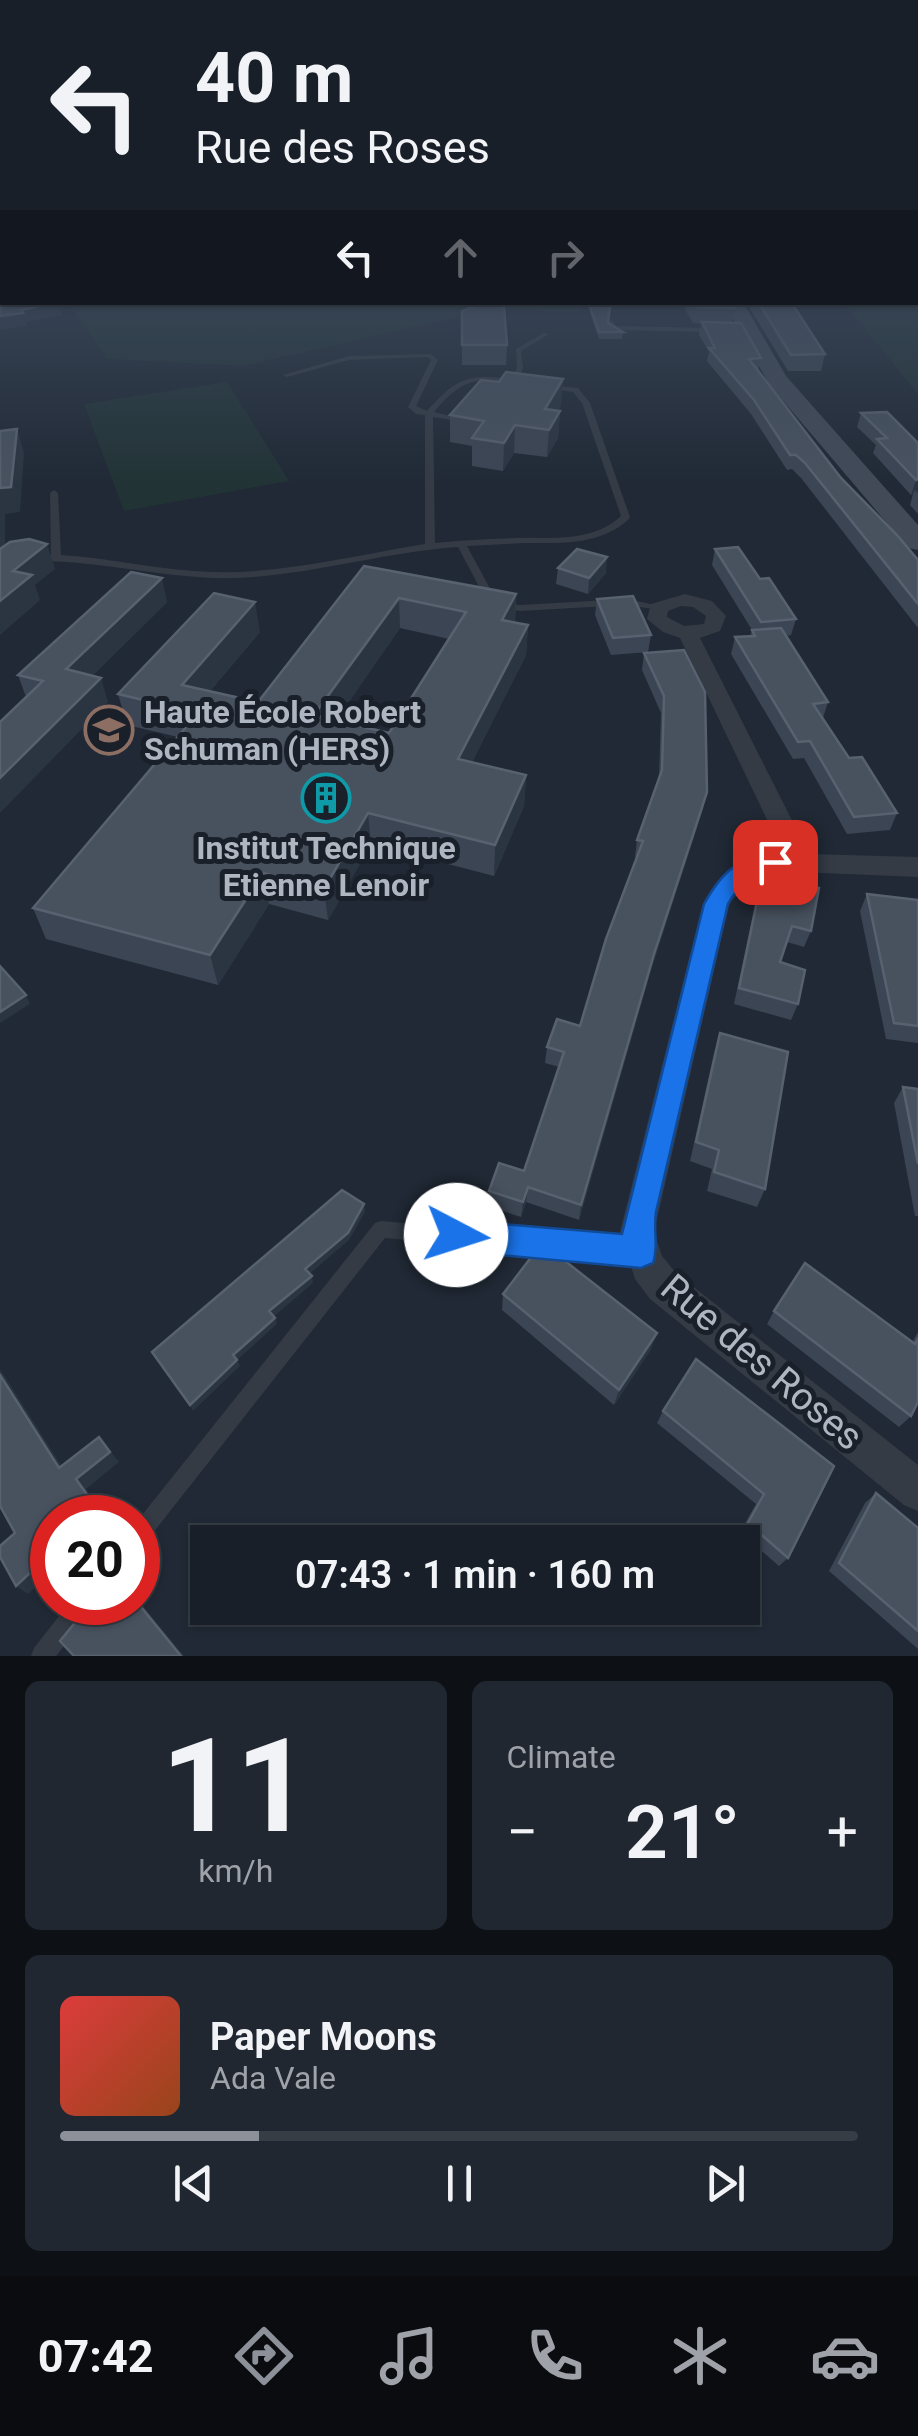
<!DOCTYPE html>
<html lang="en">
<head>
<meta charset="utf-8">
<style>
  body { margin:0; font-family:Roboto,sans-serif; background:#212730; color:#f1f3f6; height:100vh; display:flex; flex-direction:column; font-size:38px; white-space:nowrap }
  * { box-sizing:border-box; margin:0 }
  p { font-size:32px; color:#9fa2a8 }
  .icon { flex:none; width:55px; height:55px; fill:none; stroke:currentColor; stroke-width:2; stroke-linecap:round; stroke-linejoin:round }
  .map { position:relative; height:1656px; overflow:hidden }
  .drawer { display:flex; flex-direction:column; gap:25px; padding:25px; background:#0d1116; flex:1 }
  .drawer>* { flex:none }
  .top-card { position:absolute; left:0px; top:0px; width:920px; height:305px; box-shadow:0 2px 8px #0004,0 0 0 2px #363d45; background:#181f28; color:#f1f3f6; overflow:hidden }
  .speed { position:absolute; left:30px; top:1495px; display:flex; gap:20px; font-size:50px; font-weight:700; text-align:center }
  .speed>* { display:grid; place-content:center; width:130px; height:130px; border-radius:50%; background:#181f28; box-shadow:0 2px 8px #0004,0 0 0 2px #363d45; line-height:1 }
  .speed .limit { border:15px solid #d22; background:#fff; color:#111 }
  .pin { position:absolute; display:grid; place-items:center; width:85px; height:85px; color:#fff; margin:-42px; border-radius:20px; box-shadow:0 5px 15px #0006 }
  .me { position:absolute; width:110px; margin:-55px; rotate:95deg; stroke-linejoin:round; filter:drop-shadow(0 0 8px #0008) }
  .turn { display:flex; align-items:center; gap:35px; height:210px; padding:0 30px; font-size:45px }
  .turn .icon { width:130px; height:130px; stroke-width:2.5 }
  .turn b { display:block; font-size:70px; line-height:85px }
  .lanes { display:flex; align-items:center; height:95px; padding:0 30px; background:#0003; justify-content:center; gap:50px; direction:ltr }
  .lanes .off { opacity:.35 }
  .big { font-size:75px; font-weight:600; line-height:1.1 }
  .drawer .tile { flex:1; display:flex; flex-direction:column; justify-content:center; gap:15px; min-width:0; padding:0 35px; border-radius:15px; background:#212730 }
  .drawer .dial { align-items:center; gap:0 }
  .dial b { font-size:130px; line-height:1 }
  .song { display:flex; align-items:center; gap:30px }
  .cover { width:120px; height:120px; border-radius:15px; background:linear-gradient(135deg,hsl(0 70% 55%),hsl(20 70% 35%)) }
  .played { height:10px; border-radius:5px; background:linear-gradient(90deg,#8c9099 25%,#363d45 25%) }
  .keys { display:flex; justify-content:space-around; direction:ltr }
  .heat { display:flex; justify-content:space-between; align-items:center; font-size:55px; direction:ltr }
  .drawer .tiles { flex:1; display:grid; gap:25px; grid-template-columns:1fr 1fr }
  .tile:last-child { grid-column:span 2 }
  .trip { position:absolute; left:190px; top:1525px; width:570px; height:100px; border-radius:0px; background:#181f28; box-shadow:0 2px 8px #0004,0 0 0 2px #363d45; font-weight:600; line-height:100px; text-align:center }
  .tabs { display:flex; height:160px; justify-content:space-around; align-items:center; background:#0a0c10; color:#9fa2a8 }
  .tabs .icon { width:70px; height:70px }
  .tabs .active { color:#8c9099 }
  .tabs b { font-size:45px; color:#f1f3f6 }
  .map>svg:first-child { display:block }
  .green { fill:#223336 }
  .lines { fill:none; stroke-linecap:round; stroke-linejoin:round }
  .lane { fill:#343b45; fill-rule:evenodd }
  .street { fill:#343b45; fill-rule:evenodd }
  .secondary { fill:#424a58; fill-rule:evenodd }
  .wall { fill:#3c4553; fill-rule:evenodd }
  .shaded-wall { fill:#2b3542 }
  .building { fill:#48525f; stroke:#58616f; stroke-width:2.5; fill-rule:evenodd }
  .route { fill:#1a73e8; stroke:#114b97; stroke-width:2.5 }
  .labels { text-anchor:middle; stroke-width:10; stroke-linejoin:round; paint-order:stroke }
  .poi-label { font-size:32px; font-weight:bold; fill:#aeb6c2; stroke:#19202a; text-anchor:start }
  .near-street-label { font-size:38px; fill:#aeb6c2; stroke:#19202a }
</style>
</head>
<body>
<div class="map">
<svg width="918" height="1656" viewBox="0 0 918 1656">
  <rect width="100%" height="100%" fill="#202935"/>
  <g class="green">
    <polygon points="918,253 918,394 844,303 918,302"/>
    <polygon points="573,302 581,312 491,309 244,366 107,359 68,303"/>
    <polygon points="227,382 289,481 124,511 84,404"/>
  </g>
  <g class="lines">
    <g class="lane">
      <polygon points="609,321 613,321 616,326 714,328 717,330 714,332 614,330 611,328"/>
      <path d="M544 333 549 334 521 351 523 368 518 380H521V384C510 384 499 381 488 381 463 379 449 395 434 412L462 419 458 421 433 417 435 543C461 540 488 539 515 538 552 537 592 543 621 516L582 403 573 392 543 387 547 385 578 388 590 403 630 517 629 519C599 546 561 543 523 543 504 544 485 545 467 546L493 594 504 603 520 605 626 599 661 606V610L626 605 520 611 498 607 484 596 458 547C384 552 312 575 237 578 170 580 105 561 38 561L33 558 38 555H51L50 493 54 490 58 493 61 555C112 558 162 571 213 572 284 574 355 555 425 544V415L416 414 408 407 431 360 427 357 349 360 287 377 283 375 349 356 431 354 438 360 416 406 427 411C455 379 468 373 511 379L517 368 516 349Z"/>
      <polygon points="381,1221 641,1243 647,1246 650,1252 647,1258 641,1261 385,1238 145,1543 138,1546 138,1520 375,1223"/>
      <polygon points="70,1602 95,1602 92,1610 56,1656 31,1656 34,1648"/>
    </g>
    <path class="street" d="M685 594 712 601 726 616 720 631 700 638 809 854 918 857V877L775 871C754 876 741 887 729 905L654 1232 662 1256 676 1273 918 1465V1511L904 1505 650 1299 635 1279 620 1232 703 904C720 873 746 852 783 853L680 638 663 632 647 619 651 604ZM681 606 693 607 706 616 704 624 684 626 667 617 668 611Z"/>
    <polygon class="secondary" points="724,302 743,302 786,376 918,525 918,550 908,548 769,384"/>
  </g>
  <g class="wall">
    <polygon points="681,302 732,302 735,308 732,323 761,358 758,370 841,478 918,560 918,628 801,478 792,469 787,470 751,414 707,361 709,352 699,335 701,324 693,323"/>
    <polygon points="746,302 791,302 825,354 821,371 788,371"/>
    <polygon points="590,307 608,323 623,332 622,339 599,339 590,313"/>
    <polygon points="462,311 507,345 506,365 462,365"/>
    <polygon points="561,405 558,411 560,411 558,438 547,457 514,453 503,471 472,466 472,446 450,442 450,415"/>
    <polygon points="861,413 918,443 918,514 910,505 913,494 911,495 873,453 876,445 857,427"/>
    <polygon points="715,549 796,619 791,635 786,636 828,702 823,718 849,758 897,813 890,830 847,834 804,758 793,759 731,654 735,637 750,636 752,630 712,565"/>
    <path d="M364 566 516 594 515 623 528 625 526 655 472 762 526 775 524 806 494 876 371 844 328 920 269 904 218 985 46 939 33 908 178 737 127 725 118 694 260 632 210 691 258 702ZM400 628 449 639 389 733 336 720Z"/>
    <polygon points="558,568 606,573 588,594 556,584"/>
    <polygon points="597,599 651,635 648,652 611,655 595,615"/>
    <polygon points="167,602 92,676 108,702 26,697 18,675"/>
    <polygon points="684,650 703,809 651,970 579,1220 526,1202 521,1217 488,1206 489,1191 524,1171 559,1067 545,1063 547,1047 580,1026 637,857 635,857 637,840 659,778 661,713 642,670 644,653"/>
    <polygon points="763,873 811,931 804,947 787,942 780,962 798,1004 791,1020 734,1004 758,890"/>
    <polygon points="867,894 918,900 918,1043 886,1039 860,911"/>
    <polygon points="720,1033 765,1189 757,1207 707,1191 712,1169 690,1161 714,1053"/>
    <polygon points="903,1087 918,1089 918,1216 915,1216 894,1103"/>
    <polygon points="503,1294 651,1349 614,1405 502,1310"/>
    <polygon points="774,1311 913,1341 918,1332 918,1402 911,1416 899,1427 767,1324"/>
    <polygon points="663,1411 834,1466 788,1558 779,1566 740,1532 756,1504 657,1423"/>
    <polygon points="876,1493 918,1528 918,1649 829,1571 865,1503"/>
  </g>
  <g class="shaded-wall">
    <polygon points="59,302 62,315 26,322 27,326 0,330 0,316 21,310"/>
    <polygon points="563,379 561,405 547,430 545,409"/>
    <polygon points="560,411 558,438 547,457 549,430"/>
    <polygon points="515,425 514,453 503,471 504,443"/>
    <polygon points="17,429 24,453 20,512 5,514 5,556 0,557 0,488"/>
    <polygon points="918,479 918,493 915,490 913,494 911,495 916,480"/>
    <polygon points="47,544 55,569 35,585 40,600 0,635 0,601 13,571"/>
    <polygon points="607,557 606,573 588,594 589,578"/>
    <polygon points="162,578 167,602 74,694 66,669"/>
    <polygon points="516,594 515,624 502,620"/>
    <polygon points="399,598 400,628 318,746 314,715"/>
    <polygon points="255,602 260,632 192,712 182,685"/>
    <polygon points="528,625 526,655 458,790 458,759"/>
    <polygon points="101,678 108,702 0,813 0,778"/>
    <polygon points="526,775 524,806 494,876 495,845"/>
    <polygon points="707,792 703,809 651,970 579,1220 581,1205 654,954"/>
    <polygon points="368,813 371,844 328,920 324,889"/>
    <polygon points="263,873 269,904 218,985 210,955"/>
    <polygon points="26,995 30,1004 0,1023 0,1012"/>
    <polygon points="528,1187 526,1202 521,1217 523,1202"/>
    <polygon points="364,1204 365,1212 349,1240 307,1276 305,1269"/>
    <polygon points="312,1276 313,1283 272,1318 269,1311"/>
    <polygon points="275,1318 277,1324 237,1360 240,1366 193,1411 190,1405 233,1355"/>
    <polygon points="657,1333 651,1349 614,1405 619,1390"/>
    <polygon points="0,1369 69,1478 59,1468 0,1375"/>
    <polygon points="99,1437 119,1462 86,1489 98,1506 86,1518 67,1518 76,1479"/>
    <polygon points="34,1569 46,1577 28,1594 16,1586"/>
    <polygon points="52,1582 52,1594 45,1589"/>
    <polygon points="138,1600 184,1656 181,1656 137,1602"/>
  </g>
  <g class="building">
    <polygon points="0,292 2,292 2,302 57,302 21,310 23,313 0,316"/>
    <polygon points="485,302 492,302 504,307 507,345 462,345 462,311"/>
    <polygon points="693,302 732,302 735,308 696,307"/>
    <polygon points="758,302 791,302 825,354 791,355"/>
    <polygon points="610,306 608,323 623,332 599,332 590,307"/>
    <polygon points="702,322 741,323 761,358 749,359 841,478 897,535 918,560 918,604 805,463 796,455 790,455 754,400 709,348 715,348"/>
    <polygon points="506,372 563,379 545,409 560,411 549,430 515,425 504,443 472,438 484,421 450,415 481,380 499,382"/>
    <polygon points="887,412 918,443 918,479 916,480 877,439 887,438 861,413"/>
    <polygon points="17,429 11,487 0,488 0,431"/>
    <polygon points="29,539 47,544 13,571 32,575 0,601 0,549 10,542"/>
    <polygon points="738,547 760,579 769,578 796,619 761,622 715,549"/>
    <polygon points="577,549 607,557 589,578 558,568"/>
    <path d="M364 566 516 594 502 620 528 625 458 759 526 775 495 845 368 813 324 889 263 873 210 955 33 908 198 713 118 694 214 593 255 602 182 685 258 702ZM399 598 466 612 389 733 314 715Z"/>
    <polygon points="131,572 162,578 66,669 101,678 0,778 0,722 43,681 18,675"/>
    <polygon points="633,596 651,635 613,638 597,599"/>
    <polygon points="781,628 828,702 813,704 849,758 862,757 897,813 854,817 810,741 798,742 735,637 755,636 752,630"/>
    <polygon points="684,650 705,692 707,792 654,954 581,1205 528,1187 523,1202 489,1191 499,1163 524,1171 564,1052 547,1047 557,1019 580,1026 606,939 643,841 637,840 662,770 664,696 644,653"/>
    <polygon points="763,873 819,888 811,931 792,926 780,962 805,970 798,1004 739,988"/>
    <polygon points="867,894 918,900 918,1026 894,1023"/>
    <polygon points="0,966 26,995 0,1012"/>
    <polygon points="720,1033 788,1052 765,1189 714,1172 719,1150 696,1142"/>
    <polygon points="903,1087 918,1089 918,1164"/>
    <polygon points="342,1190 364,1204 348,1233 305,1269 312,1276 269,1311 275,1318 233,1355 237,1360 190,1405 152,1352"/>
    <polygon points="542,1243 657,1333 619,1390 503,1294"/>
    <polygon points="805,1263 915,1344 918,1339 918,1402 911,1416 774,1311"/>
    <polygon points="696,1359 834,1466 788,1558 748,1523 764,1494 663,1411"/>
    <polygon points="0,1375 59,1468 99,1437 110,1452 76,1479 88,1496 67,1518 52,1518 52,1582 45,1589 34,1569 16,1586 0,1557 0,1546 15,1533 0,1506"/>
    <polygon points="876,1493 918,1528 918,1631 839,1563"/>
    <polygon points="92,1602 137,1602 181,1656 74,1656 60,1641"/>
  </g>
  <linearGradient id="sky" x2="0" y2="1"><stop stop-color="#12171d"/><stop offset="0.52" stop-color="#3c495c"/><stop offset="1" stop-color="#3c495c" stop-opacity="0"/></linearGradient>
  <rect width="918" height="485" fill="url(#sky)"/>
  <path class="route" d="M775 853 787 862 783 868C758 875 741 880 728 904L656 1212C653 1230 659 1247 653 1263L641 1268 456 1251 445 1246 440 1235 445 1224 456 1220 622 1234 704 904C723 870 736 860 775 853Z"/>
  <defs>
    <g id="university-ring" transform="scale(2.5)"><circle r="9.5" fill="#19202a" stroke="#8d6e63" stroke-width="1.5"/><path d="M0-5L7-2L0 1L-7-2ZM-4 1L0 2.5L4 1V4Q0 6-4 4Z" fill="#8d6e63"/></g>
    <g id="building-ring" transform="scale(2.5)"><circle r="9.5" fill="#19202a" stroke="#0f9aa8" stroke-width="1.5"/><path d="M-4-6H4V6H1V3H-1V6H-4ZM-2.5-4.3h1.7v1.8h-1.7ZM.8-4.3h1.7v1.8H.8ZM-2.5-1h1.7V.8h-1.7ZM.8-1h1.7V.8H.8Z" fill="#0f9aa8"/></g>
  </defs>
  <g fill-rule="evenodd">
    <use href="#university-ring" x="109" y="730"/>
    <use href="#building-ring" x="326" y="798"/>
  </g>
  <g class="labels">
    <g class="poi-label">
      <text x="144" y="723">Haute École Robert<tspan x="144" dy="37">Schuman (HERS)</tspan></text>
      <text x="326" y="859" text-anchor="middle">Institut Technique<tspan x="326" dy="37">Etienne Lenoir</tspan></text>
    </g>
    <g class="near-street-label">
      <text transform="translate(762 1362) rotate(40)" y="13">Rue des Roses</text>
    </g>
  </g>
</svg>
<div class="speed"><div class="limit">20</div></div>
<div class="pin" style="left:775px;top:862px;background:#d93025"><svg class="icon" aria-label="arrive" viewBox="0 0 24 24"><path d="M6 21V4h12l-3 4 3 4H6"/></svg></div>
<svg class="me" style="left:456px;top:1235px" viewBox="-20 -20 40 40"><circle r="19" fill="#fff"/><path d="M0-13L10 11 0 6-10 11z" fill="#1a73e8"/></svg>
<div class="trip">07:43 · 1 min · 160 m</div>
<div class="top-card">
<div class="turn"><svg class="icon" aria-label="left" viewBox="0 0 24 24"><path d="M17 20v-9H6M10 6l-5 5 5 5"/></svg><div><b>40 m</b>Rue des Roses</div></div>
<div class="lanes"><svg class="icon" aria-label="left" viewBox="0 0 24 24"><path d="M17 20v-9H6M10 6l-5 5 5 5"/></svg><svg class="icon off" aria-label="ahead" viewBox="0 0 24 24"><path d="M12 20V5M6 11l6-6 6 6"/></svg><svg class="icon off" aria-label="right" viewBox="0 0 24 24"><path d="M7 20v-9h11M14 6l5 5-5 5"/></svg></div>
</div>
</div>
<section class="drawer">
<div class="tiles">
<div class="tile dial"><b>11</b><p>km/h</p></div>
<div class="tile"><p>Climate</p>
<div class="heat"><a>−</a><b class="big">21°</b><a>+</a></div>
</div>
<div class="tile">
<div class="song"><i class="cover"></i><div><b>Paper Moons</b><p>Ada Vale</p></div></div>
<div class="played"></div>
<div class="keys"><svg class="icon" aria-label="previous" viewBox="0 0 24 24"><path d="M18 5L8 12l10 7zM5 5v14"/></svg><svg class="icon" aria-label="pause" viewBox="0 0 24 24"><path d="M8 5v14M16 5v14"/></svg><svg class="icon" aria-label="next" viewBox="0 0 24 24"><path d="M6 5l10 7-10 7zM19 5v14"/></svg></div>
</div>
</div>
</section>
<nav class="tabs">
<b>07:42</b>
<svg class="icon active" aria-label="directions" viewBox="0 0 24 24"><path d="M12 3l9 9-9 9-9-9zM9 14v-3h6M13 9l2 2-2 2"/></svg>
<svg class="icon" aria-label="music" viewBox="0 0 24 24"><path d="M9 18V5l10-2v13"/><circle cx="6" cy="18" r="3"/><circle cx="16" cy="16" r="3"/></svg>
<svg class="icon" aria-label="phone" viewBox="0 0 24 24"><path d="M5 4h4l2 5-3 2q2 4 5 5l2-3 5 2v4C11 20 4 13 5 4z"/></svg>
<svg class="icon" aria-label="climate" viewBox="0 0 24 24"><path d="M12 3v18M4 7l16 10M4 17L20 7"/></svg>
<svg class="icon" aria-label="car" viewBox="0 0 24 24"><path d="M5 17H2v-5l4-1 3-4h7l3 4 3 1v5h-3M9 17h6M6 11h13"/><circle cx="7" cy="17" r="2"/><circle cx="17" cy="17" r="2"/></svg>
</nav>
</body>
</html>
